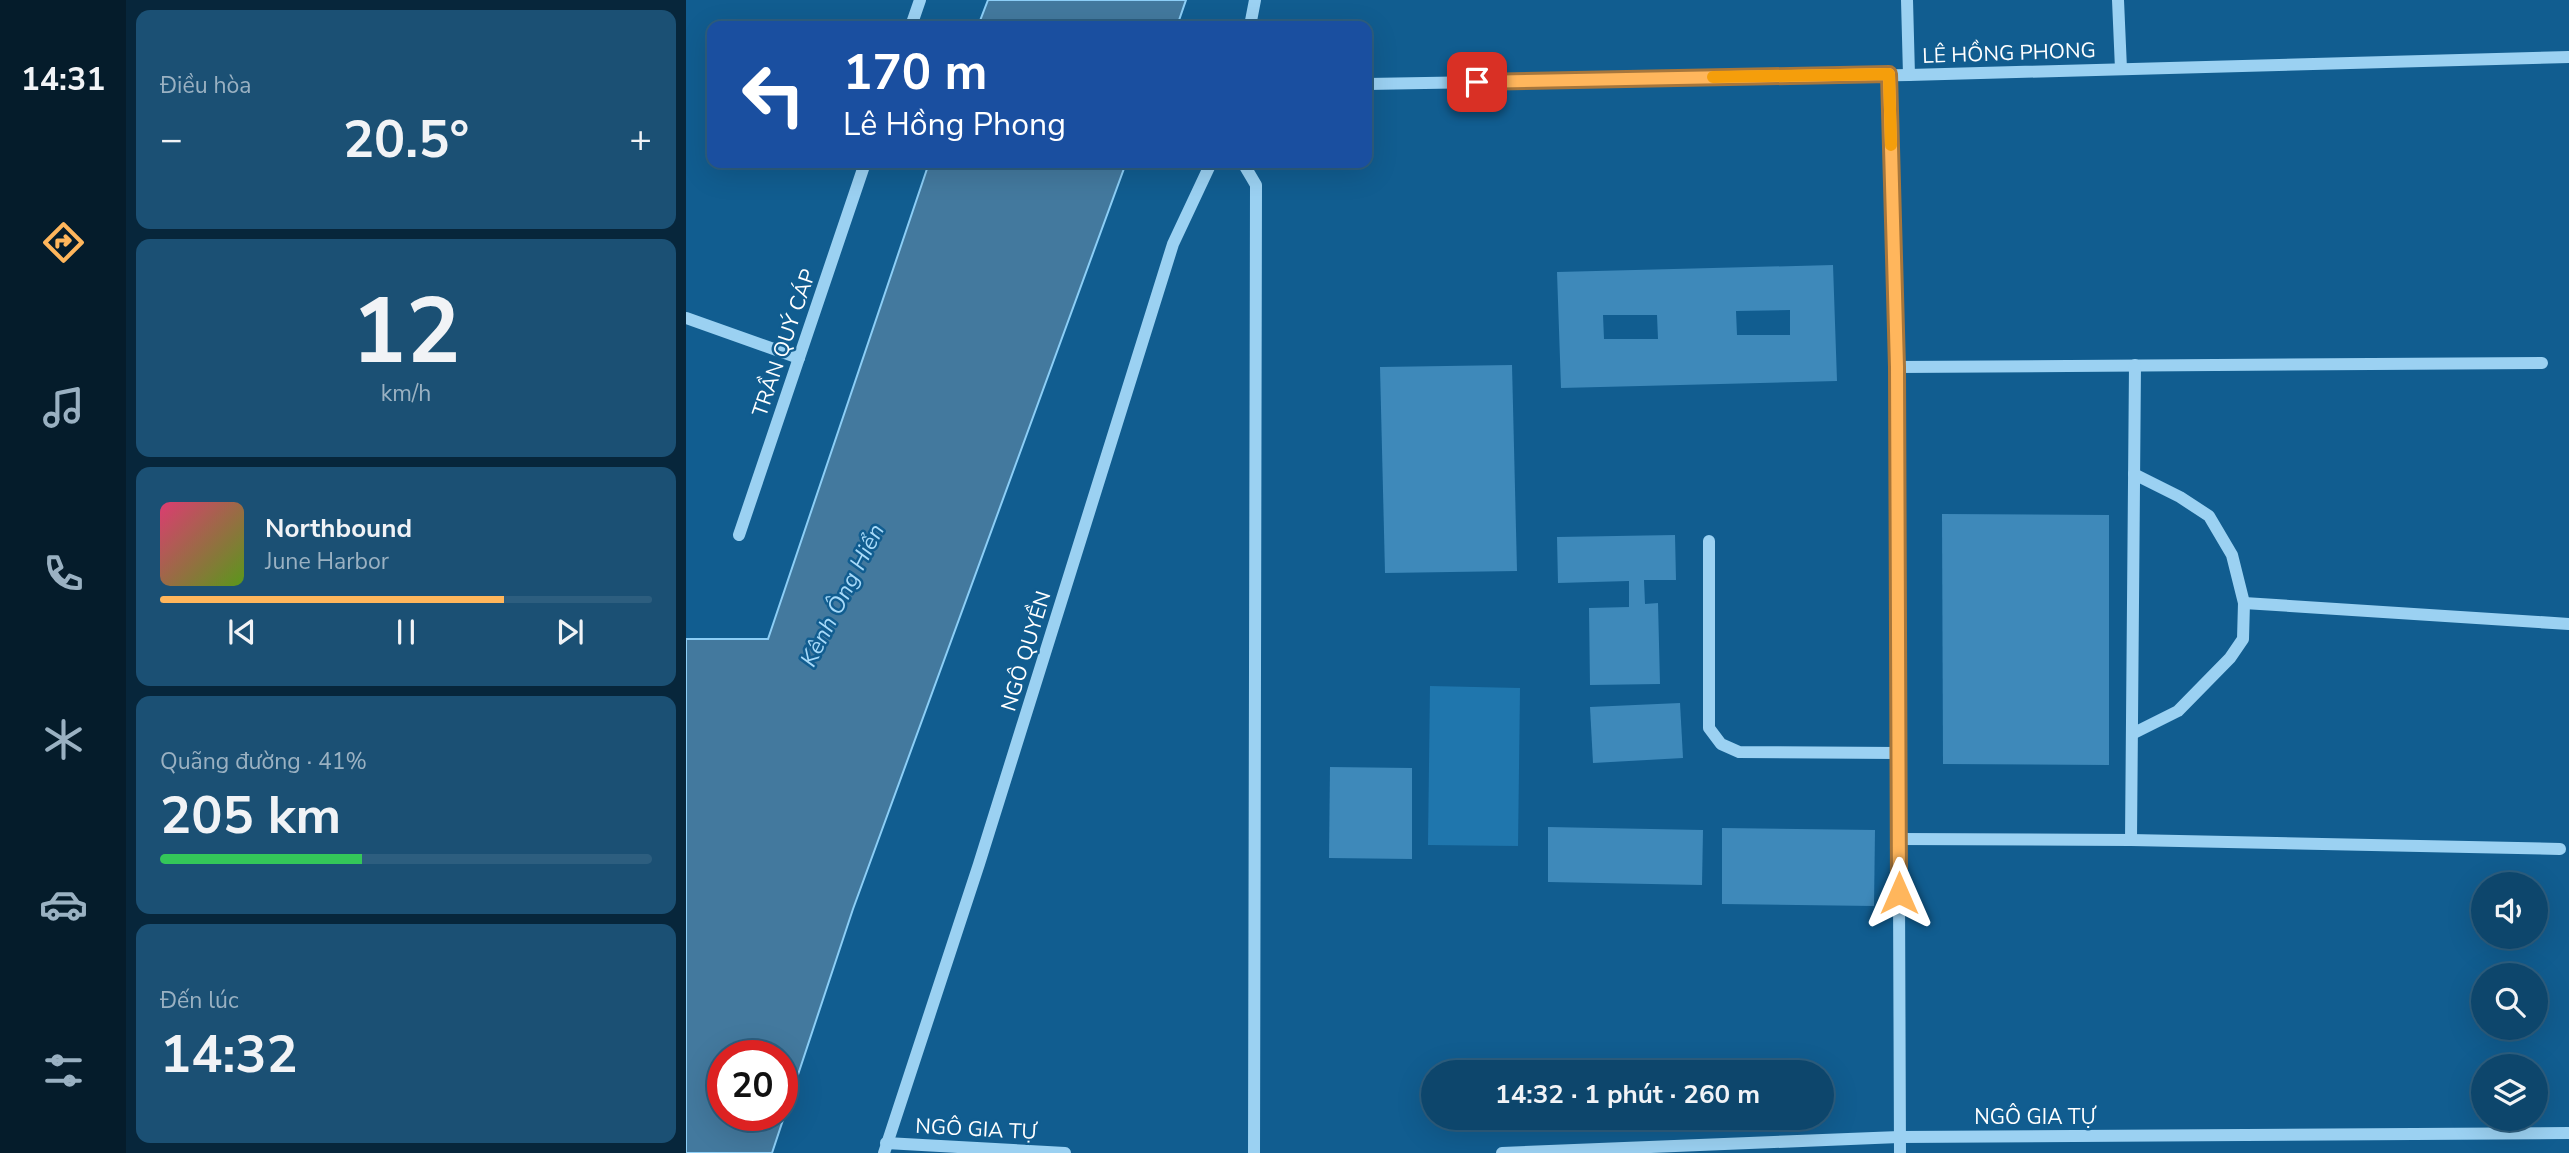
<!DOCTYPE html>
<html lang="vi">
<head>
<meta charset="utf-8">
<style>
  body { margin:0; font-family:"Nunito Sans",sans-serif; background:#1b5074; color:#f1f3f6; height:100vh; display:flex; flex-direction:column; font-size:26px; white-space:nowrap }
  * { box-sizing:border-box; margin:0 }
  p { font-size:23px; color:#9ab1c2 }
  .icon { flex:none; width:38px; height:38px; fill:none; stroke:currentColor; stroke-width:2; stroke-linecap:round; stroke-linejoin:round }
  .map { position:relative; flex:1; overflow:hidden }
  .panel { display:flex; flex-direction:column; gap:10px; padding:10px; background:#07263b; width:560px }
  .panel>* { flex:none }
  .top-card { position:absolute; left:21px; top:21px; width:665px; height:147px; border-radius:14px; box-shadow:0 7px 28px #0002,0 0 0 2px #2d5e7f; background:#1a4fa0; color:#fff; overflow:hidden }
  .controls { position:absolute; left:1785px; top:872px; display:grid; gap:14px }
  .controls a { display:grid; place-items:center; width:77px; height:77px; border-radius:50%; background:#0d466c; box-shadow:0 7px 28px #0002,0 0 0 2px #2d5e7f; font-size:35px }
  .speed { position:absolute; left:21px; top:1040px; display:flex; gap:14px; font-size:35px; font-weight:700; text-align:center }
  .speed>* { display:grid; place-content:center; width:91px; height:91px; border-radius:50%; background:#0d466c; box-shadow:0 7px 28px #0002,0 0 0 2px #2d5e7f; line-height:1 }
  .speed .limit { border:10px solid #d22; background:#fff; color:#111 }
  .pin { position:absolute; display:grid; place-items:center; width:60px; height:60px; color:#fff; margin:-30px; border-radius:14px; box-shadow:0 4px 10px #0006 }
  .me { position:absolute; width:77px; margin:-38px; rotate:0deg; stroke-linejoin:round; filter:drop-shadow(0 0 5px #0008) }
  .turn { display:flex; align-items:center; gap:24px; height:147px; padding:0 21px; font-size:32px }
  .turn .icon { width:91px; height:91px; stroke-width:2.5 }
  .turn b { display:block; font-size:49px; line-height:60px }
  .big { font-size:52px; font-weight:700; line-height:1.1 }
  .panel .widget { flex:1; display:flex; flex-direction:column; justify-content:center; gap:10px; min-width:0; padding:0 24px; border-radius:14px; background:#1b5074 }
  .panel .dial { align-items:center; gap:0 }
  .dial b { font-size:91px; line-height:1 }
  .song { display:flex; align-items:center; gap:21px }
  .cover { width:84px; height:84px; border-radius:10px; background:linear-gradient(135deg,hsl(340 70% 55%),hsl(90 70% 35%)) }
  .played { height:7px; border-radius:4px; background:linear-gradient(90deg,#ffb65c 70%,#2d5e7f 70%) }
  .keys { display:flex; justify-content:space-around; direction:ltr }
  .heat { display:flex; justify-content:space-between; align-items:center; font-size:38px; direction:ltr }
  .charge { height:10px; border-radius:5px; background:linear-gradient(90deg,#34c759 41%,#2d5e7f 0) }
  .trip { position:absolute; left:735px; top:1060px; width:413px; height:70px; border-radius:35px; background:#0d466c; box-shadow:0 7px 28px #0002,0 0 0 2px #2d5e7f; font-weight:700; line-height:70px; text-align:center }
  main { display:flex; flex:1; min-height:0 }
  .tabs { display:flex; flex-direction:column; width:126px; justify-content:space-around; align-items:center; background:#051c2b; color:#9ab1c2 }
  .tabs .icon { width:49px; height:49px }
  .tabs .active { color:#ffb65c }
  .tabs b { font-size:32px; color:#f1f3f6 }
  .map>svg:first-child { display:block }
  .green { fill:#1f76ad }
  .water { fill:#43799e; stroke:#8ccef6; stroke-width:2; fill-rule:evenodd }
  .building { fill:#3e89ba; fill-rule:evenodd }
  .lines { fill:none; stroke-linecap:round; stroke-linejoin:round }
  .minor { stroke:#9bd1f2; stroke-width:12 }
  .route-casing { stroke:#a6763c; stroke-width:18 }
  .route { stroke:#ffb65c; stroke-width:12 }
  .slow { stroke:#f59e0b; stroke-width:12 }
  .labels { text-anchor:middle; stroke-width:5; stroke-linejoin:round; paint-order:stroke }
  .street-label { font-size:21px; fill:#fff; stroke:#115d90 }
  .water-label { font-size:23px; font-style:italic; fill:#a7daf9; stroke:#115d90 }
</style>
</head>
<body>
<main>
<nav class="tabs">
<b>14:31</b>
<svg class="icon active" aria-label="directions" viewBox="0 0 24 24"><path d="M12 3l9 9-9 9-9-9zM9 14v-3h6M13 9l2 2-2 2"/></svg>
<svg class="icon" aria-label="music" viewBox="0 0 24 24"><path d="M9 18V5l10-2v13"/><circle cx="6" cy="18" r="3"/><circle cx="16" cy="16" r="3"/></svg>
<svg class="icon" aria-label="phone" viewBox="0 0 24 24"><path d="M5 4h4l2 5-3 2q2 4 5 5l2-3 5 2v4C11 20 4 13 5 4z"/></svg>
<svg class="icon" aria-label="climate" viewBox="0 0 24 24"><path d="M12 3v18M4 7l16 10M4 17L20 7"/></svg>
<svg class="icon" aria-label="car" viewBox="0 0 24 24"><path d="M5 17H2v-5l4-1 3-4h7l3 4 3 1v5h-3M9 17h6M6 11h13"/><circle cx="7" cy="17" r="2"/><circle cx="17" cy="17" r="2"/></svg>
<svg class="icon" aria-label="filters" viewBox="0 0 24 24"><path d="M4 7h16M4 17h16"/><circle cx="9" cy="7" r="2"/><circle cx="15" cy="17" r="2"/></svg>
</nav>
<section class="panel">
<div class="widget"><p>Điều hòa</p>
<div class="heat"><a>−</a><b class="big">20.5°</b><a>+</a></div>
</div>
<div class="widget dial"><b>12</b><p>km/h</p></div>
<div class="widget">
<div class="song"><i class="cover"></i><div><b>Northbound</b><p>June Harbor</p></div></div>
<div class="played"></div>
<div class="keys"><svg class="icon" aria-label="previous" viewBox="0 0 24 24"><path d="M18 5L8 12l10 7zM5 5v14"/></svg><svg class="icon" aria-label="pause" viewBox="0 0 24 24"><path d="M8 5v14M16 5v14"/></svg><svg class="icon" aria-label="next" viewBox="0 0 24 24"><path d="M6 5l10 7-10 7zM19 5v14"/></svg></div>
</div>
<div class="widget"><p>Quãng đường · 41%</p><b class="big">205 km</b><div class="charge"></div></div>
<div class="widget"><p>Đến lúc</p><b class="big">14:32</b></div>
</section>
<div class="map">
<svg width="1883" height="1153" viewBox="0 0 1883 1153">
  <rect width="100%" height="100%" fill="#115d90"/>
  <polygon class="green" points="744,686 834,688 832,846 742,845"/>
  <g class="water">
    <polygon points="302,0 500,0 491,26 292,26"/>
    <path d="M243 163H440L167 909 86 1153H0V639H82ZM37 1055H96V1115H37Z"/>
  </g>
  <g class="building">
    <path d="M1147 265 1151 381 875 388 871 272ZM1104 310V335H1051L1050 311ZM917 315H971L972 339H918Z"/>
    <polygon points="826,365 831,571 699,573 694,367"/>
    <polygon points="1256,514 1423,515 1423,765 1257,764"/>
    <polygon points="989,535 990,580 958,580 959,604 972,603 974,684 904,685 903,608 943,607 943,581 872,583 871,537"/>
    <polygon points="994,703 997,758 907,763 904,707"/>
    <polygon points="644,767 726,768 726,859 643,858"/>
    <polygon points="862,827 1017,830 1016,885 862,882"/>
    <polygon points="1036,828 1189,830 1188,906 1036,904"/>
  </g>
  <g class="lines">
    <g class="minor">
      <polyline points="1221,0 1223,75"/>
      <polyline points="1432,0 1435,69"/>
      <polyline points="225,26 234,0"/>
      <polyline points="564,26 569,0"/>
      <polyline points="1203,74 1211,367 1214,1153"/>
      <polyline points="681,84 1223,75 1883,57"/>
      <polyline points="557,163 570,185 568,1153"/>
      <polyline points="0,318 113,358"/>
      <polyline points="1211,367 1856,363"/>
      <polyline points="53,535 179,163"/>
      <polyline points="1023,541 1023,728 1035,744 1053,752 1212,753"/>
      <polyline points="1558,603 1883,624"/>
      <polyline points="1446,734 1492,711 1544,658 1557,639 1558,603 1546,555 1523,516 1494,497 1448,474"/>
      <polyline points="1213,839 1445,840 1874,849"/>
      <polyline points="1445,840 1449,365"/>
      <polyline points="200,1143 379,1153"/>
      <polyline points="198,1153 293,864 487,244 525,163"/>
      <polyline points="816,1153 1213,1137 1883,1133"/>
    </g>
  </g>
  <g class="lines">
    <g class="route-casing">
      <polyline id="route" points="791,82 1203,74 1211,367 1213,893"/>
    </g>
    <use href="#route" class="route"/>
    <polyline class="slow" points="1027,77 1203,74 1205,145"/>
  </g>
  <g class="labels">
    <g class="street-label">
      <text transform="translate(1323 53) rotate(-2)" y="7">LÊ HỒNG PHONG</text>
      <text transform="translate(98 343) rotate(-71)" y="7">TRẦN QUÝ CÁP</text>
      <text transform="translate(340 651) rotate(-73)" y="7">NGÔ QUYỀN</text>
      <text x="1349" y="1124">NGÔ GIA TỰ</text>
      <text transform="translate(290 1129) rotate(3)" y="7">NGÔ GIA TỰ</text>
    </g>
    <g class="water-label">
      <text transform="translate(156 595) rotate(-63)" y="8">Kênh Ông Hiển</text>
    </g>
  </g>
</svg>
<div class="controls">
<a><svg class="icon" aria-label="sound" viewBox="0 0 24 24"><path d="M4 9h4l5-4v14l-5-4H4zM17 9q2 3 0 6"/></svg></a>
<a><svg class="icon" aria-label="search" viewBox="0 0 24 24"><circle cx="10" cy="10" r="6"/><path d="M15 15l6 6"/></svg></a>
<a><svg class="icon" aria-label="layers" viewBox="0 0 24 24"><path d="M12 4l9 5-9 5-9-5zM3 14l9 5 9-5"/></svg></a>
</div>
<div class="speed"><div class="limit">20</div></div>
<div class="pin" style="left:791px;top:82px;background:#d93025"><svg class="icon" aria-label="arrive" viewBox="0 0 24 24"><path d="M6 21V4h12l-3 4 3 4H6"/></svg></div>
<svg class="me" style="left:1213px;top:893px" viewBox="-20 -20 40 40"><path d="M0-17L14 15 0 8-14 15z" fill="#ffb65c" stroke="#fff" stroke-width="4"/></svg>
<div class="trip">14:32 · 1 phút · 260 m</div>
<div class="top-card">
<div class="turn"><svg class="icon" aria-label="left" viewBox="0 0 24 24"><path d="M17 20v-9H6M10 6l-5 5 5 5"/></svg><div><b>170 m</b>Lê Hồng Phong</div></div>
</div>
</div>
</main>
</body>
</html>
